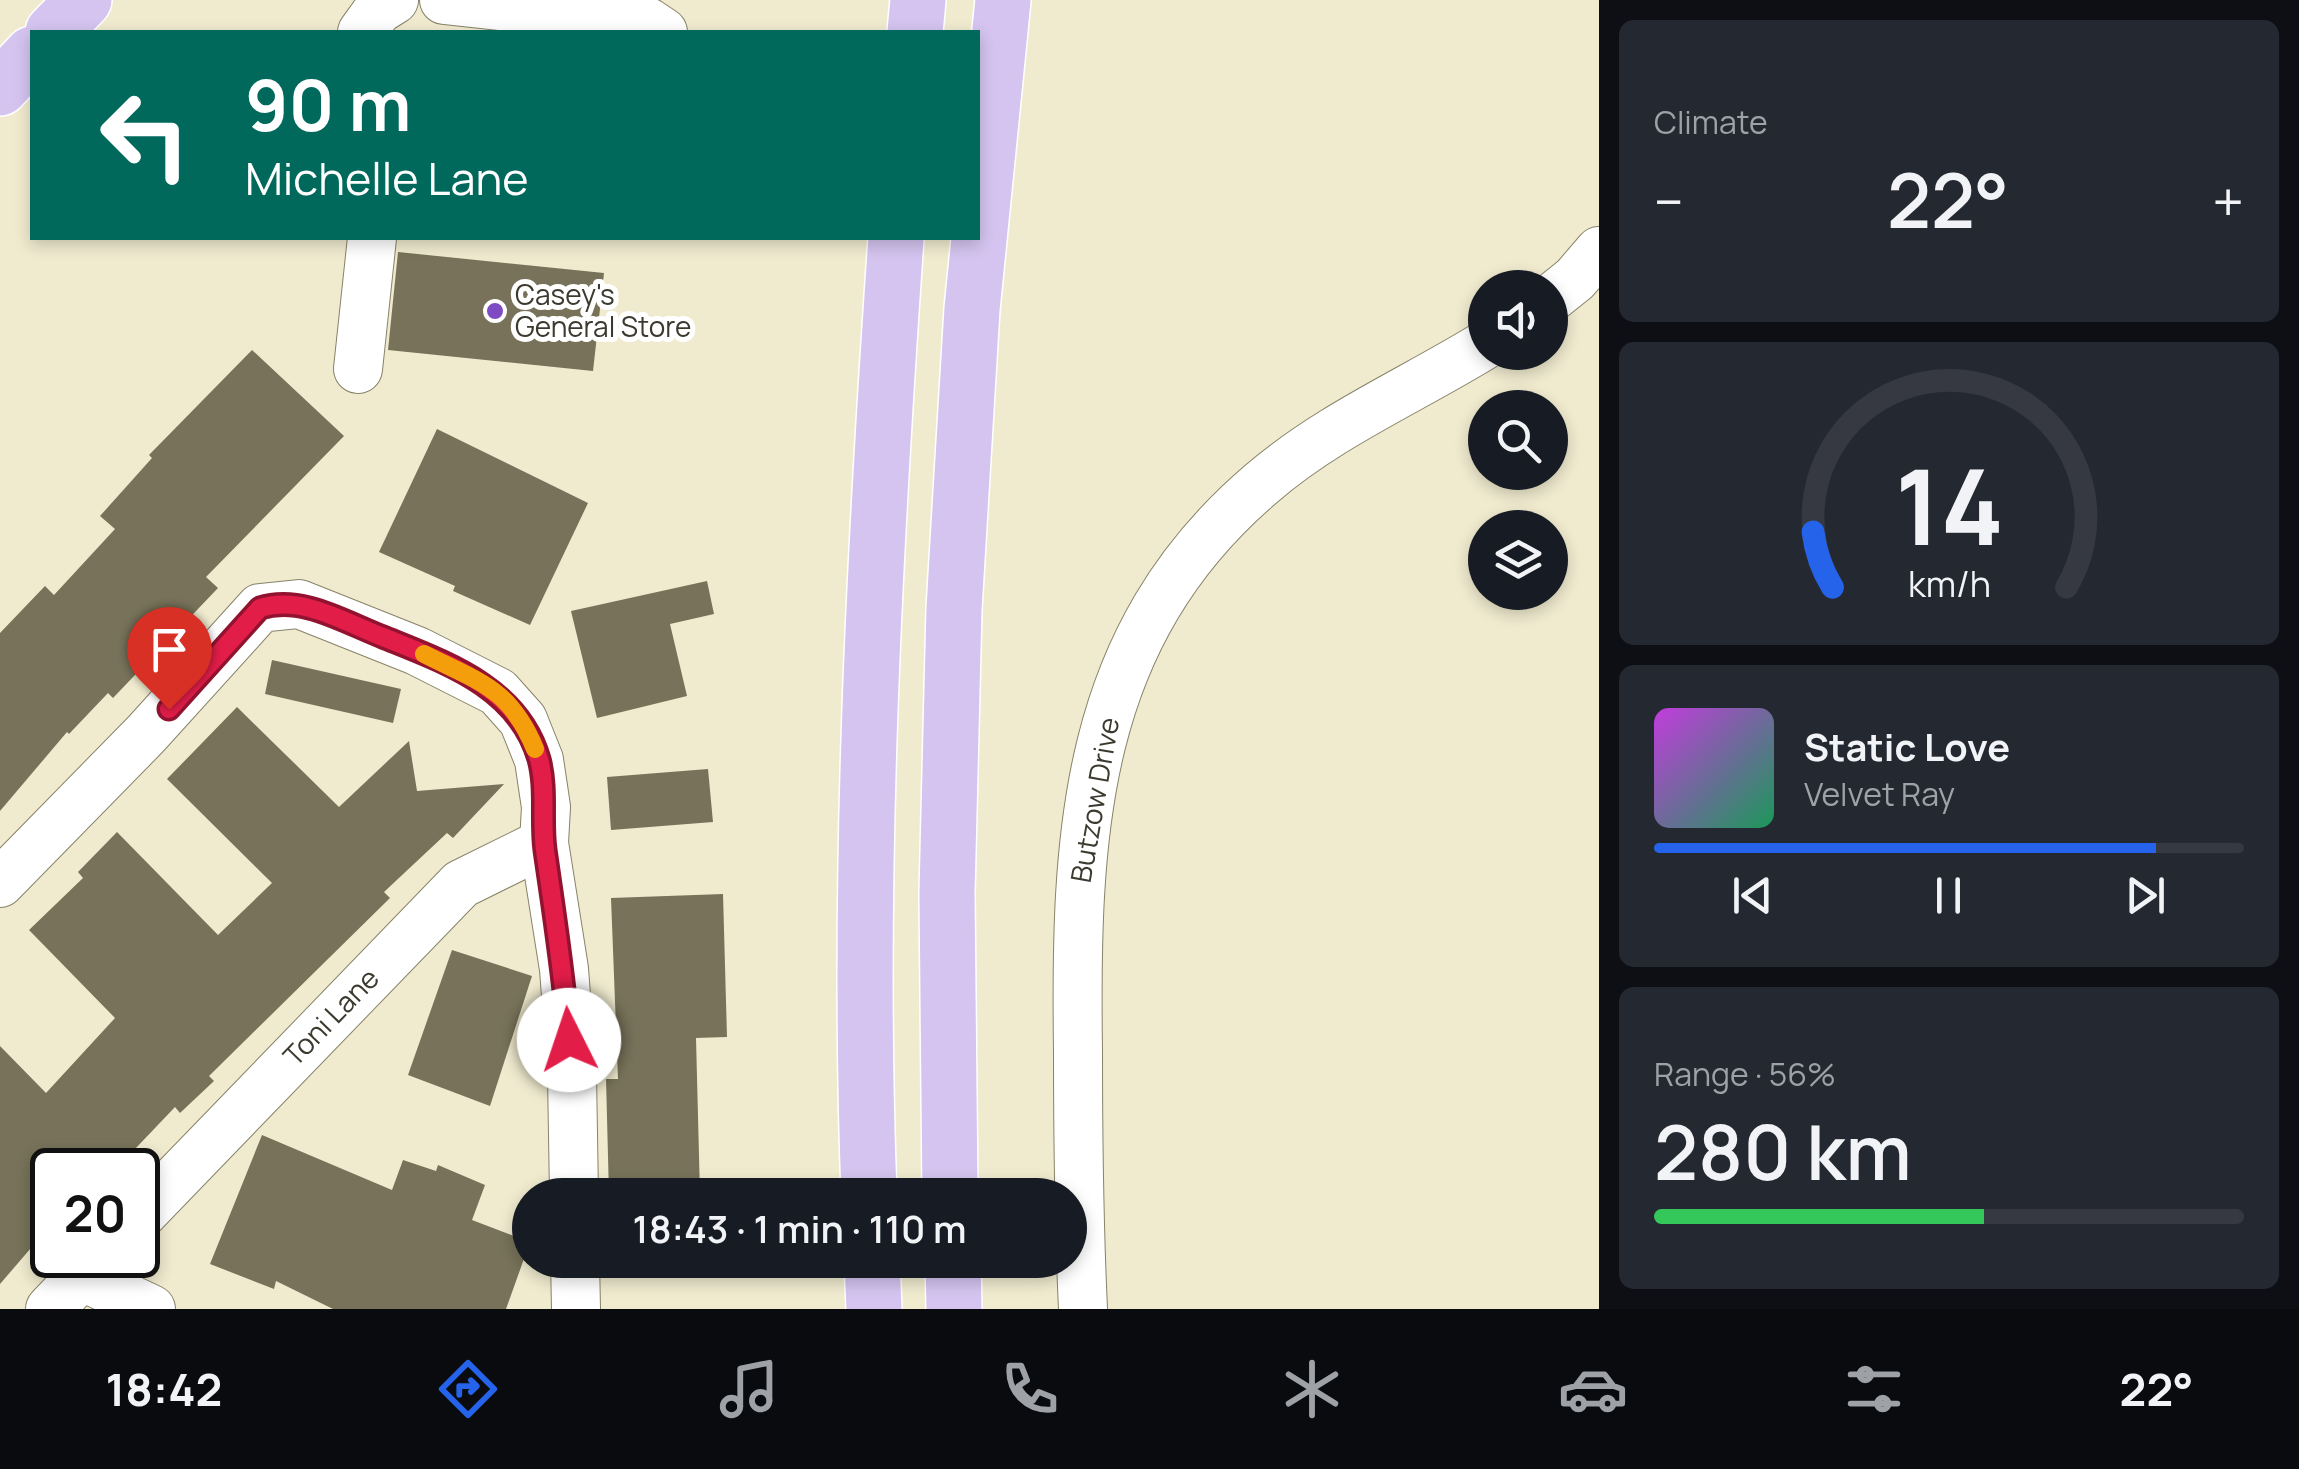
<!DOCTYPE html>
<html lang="en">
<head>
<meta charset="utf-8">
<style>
  body { margin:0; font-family:Manrope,sans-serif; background:#242831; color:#f1f3f6; height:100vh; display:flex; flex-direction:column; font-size:38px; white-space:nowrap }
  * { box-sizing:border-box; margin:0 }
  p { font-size:32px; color:#9ea1a6 }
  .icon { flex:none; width:55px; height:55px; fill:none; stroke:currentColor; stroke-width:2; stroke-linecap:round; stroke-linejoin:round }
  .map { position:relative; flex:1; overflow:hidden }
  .panel { display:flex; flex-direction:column; gap:20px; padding:20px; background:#0d0f14; width:700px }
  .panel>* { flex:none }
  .banner { position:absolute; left:30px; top:30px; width:950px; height:210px; border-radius:0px; box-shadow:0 5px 15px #0003; background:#00695c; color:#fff; overflow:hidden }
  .buttons { position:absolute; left:1468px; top:270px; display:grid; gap:20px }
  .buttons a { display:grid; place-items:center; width:100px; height:100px; border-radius:50%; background:#171b24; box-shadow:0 5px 15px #0003; font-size:50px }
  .speed { position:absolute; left:30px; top:1148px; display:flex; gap:20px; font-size:50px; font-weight:700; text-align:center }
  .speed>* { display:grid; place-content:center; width:130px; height:130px; border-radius:50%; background:#171b24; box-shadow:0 5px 15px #0003; line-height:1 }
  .speed .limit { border:5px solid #111; border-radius:15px; background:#fff; color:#111 }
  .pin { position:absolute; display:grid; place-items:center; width:85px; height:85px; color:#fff; margin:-102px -42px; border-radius:50% 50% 50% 0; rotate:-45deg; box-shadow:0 0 10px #0007 }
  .pin .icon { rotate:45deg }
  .me { position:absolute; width:110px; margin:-55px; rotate:356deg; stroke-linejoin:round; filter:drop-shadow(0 0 8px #0008) }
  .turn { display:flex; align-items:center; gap:35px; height:210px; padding:0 50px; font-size:45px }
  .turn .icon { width:130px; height:130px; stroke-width:2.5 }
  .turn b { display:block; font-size:70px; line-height:85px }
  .big { font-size:75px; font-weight:600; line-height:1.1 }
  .panel .tile { flex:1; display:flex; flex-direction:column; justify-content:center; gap:15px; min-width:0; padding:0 35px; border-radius:15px; background:#242831 }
  .panel .dial { align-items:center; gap:0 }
  .dial svg { height:260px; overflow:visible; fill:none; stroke:#363941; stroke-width:7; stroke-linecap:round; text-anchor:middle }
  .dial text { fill:#f1f3f6; stroke:none }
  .song { display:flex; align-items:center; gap:30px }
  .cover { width:120px; height:120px; border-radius:15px; background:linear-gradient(135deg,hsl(290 70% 55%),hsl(150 70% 35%)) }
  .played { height:10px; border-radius:5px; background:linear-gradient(90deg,#2563eb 85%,#363941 85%) }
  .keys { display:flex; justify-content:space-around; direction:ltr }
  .heat { display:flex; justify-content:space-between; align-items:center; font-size:55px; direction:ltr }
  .charge { height:15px; border-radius:8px; background:linear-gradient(90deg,#34c759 56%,#363941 0) }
  .trip { position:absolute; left:512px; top:1178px; width:575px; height:100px; border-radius:50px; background:#171b24; box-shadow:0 5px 15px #0003; font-weight:600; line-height:100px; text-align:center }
  .tabs { display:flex; height:160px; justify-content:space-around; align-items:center; background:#090b0e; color:#9ea1a6 }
  .tabs .icon { width:70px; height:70px }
  .tabs .selected { color:#2563eb }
  .tabs b { font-size:45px; color:#f1f3f6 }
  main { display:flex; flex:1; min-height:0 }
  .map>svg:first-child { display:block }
  .building { fill:#777259 }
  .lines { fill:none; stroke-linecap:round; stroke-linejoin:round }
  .minor-casing { stroke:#878369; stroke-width:50 }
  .major-casing { stroke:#fff; stroke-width:58 }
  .minor { stroke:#fff; stroke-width:48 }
  .major { stroke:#d4c4ef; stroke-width:55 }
  .route-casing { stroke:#92132f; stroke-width:25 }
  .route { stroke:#e11d48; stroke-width:18 }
  .slow { stroke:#f59e0b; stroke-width:18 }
  .poi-dot { fill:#7f4bc3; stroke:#fff; stroke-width:4 }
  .labels { text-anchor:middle; stroke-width:10; stroke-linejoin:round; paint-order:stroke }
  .poi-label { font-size:28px; fill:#3c3a2f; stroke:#fff; text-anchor:start }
  .street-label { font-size:28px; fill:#3c3a2f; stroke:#fff }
</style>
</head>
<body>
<main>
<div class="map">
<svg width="1599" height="1309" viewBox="0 0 1599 1309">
  <rect width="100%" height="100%" fill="#f0ebcf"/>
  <g class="building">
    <polygon points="398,252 604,273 593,371 388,350"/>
    <polygon points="252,350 344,436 206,577 218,588 113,698 108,693 69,734 67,732 0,811 0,633 45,586 54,595 115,529 100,516 152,458 149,455"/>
    <polygon points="437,429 588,503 530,625 453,591 455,586 379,552"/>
    <polygon points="707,581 714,614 670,624 687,696 597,718 571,611"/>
    <polygon points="272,660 401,689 393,723 265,694"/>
    <polygon points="237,707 339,807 409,741 417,791 504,784 453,838 447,833 384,892 390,898 209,1076 214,1081 180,1113 175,1107 115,1170 52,1170 52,1266 51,1268 31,1248 0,1284 0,1046 46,1093 115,1018 29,930 83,878 78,872 117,832 218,935 272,883 167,779"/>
    <polygon points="708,769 713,822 611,830 607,777"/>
    <polygon points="723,894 727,1037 696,1038 700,1195 609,1195 606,1079 618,1079 611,898"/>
    <polygon points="452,950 532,976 490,1106 408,1075"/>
    <polygon points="262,1135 392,1190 403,1160 436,1171 438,1165 485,1185 472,1220 530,1242 506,1309 333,1309 276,1281 274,1289 210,1264"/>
  </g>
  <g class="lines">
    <g class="minor-casing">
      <g id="minor">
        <polyline points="444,0 648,22 663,32"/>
        <polyline points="362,32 378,10 394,0"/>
        <polyline points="1550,299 1575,279 1599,251"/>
        <polyline points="358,369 372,238"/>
        <polyline points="0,883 146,734 260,608 299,604 417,651 498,692 523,720 539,760 546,807 544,843 564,969 572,1075 574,1195"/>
        <polyline points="138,1218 461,884 544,843"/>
        <polyline points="575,1260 576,1309"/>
        <polyline points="81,1276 151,1309"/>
        <polyline points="50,1309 101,1255"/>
        <path d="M1083 1309C1079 1223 1078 1138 1078 1052 1075 835 1082 637 1261 484 1328 426 1410 391 1485 345"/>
      </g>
    </g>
    <g class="major-casing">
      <g id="major">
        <polyline points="53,32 84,0"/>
        <polyline points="915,32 918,0"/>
        <polyline points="0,88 32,54"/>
        <path d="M869 1195C857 876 874 556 896 238"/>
        <polyline points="950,1195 947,893 954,609 972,309 1003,0"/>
        <polyline points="872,1260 874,1309"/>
        <polyline points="953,1260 954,1309"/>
      </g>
    </g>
    <use href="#minor" class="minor"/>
    <use href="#major" class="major"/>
  </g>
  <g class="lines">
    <g class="route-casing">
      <path id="route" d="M169 709 260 608C302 595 344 622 383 637 447 663 518 687 539 759 547 789 541 820 545 850 554 913 564 976 569 1040"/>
    </g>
    <use href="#route" class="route"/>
    <path class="slow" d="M424 654C479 682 510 688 535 749"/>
  </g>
  <circle class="poi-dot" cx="495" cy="311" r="10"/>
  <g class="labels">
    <g class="poi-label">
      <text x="515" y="305">Casey's<tspan x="515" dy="32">General Store</tspan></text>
    </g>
    <g class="street-label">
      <text transform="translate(1095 800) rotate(-80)" y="10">Butzow Drive</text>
      <text transform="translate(331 1017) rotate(-46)" y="10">Toni Lane</text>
    </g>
  </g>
</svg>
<div class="buttons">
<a><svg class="icon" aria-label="sound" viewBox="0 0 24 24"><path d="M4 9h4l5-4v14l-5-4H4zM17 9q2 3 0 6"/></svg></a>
<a><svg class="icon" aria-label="search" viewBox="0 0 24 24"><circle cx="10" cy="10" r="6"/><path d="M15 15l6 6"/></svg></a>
<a><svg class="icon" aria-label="layers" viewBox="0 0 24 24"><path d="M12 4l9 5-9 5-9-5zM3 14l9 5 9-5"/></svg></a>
</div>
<div class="speed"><div class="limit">20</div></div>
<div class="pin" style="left:169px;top:709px;background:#d93025"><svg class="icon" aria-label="arrive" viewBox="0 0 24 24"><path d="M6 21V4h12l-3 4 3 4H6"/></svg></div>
<svg class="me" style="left:569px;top:1040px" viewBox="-20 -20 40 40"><circle r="19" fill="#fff"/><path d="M0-13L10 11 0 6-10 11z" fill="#e11d48"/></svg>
<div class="trip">18:43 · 1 min · 110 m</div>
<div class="banner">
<div class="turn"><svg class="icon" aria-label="left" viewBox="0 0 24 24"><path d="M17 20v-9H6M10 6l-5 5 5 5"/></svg><div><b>90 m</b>Michelle Lane</div></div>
</div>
</div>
<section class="panel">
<div class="tile"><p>Climate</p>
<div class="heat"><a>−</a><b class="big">22°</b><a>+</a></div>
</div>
<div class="tile dial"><svg viewBox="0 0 100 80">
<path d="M14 69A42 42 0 1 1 86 69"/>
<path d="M14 69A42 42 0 0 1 8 52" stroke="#2563eb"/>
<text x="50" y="56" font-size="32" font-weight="700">14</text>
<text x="50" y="72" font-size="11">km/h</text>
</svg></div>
<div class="tile">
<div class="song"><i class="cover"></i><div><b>Static Love</b><p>Velvet Ray</p></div></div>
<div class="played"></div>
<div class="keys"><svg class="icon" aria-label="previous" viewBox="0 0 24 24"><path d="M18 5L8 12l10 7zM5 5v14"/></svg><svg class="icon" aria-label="pause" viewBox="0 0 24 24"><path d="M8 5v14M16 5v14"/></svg><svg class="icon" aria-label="next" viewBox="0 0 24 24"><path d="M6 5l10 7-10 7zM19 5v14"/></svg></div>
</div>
<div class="tile"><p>Range · 56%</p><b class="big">280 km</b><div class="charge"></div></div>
</section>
</main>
<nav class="tabs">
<b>18:42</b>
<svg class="icon selected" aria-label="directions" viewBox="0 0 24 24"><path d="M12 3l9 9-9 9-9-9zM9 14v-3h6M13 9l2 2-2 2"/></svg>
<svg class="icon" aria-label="music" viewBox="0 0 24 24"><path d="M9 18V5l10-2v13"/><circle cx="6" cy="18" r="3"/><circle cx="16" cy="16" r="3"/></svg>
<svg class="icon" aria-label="phone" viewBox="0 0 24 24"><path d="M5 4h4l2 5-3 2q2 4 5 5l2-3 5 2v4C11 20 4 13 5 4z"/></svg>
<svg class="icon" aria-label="climate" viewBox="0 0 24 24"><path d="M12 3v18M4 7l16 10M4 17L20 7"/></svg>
<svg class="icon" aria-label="car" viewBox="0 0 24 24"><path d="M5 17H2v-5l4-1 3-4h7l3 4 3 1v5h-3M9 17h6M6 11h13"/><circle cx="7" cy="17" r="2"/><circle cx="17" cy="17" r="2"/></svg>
<svg class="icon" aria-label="filters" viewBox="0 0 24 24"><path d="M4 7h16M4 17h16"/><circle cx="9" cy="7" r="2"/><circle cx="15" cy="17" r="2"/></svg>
<b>22°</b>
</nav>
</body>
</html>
